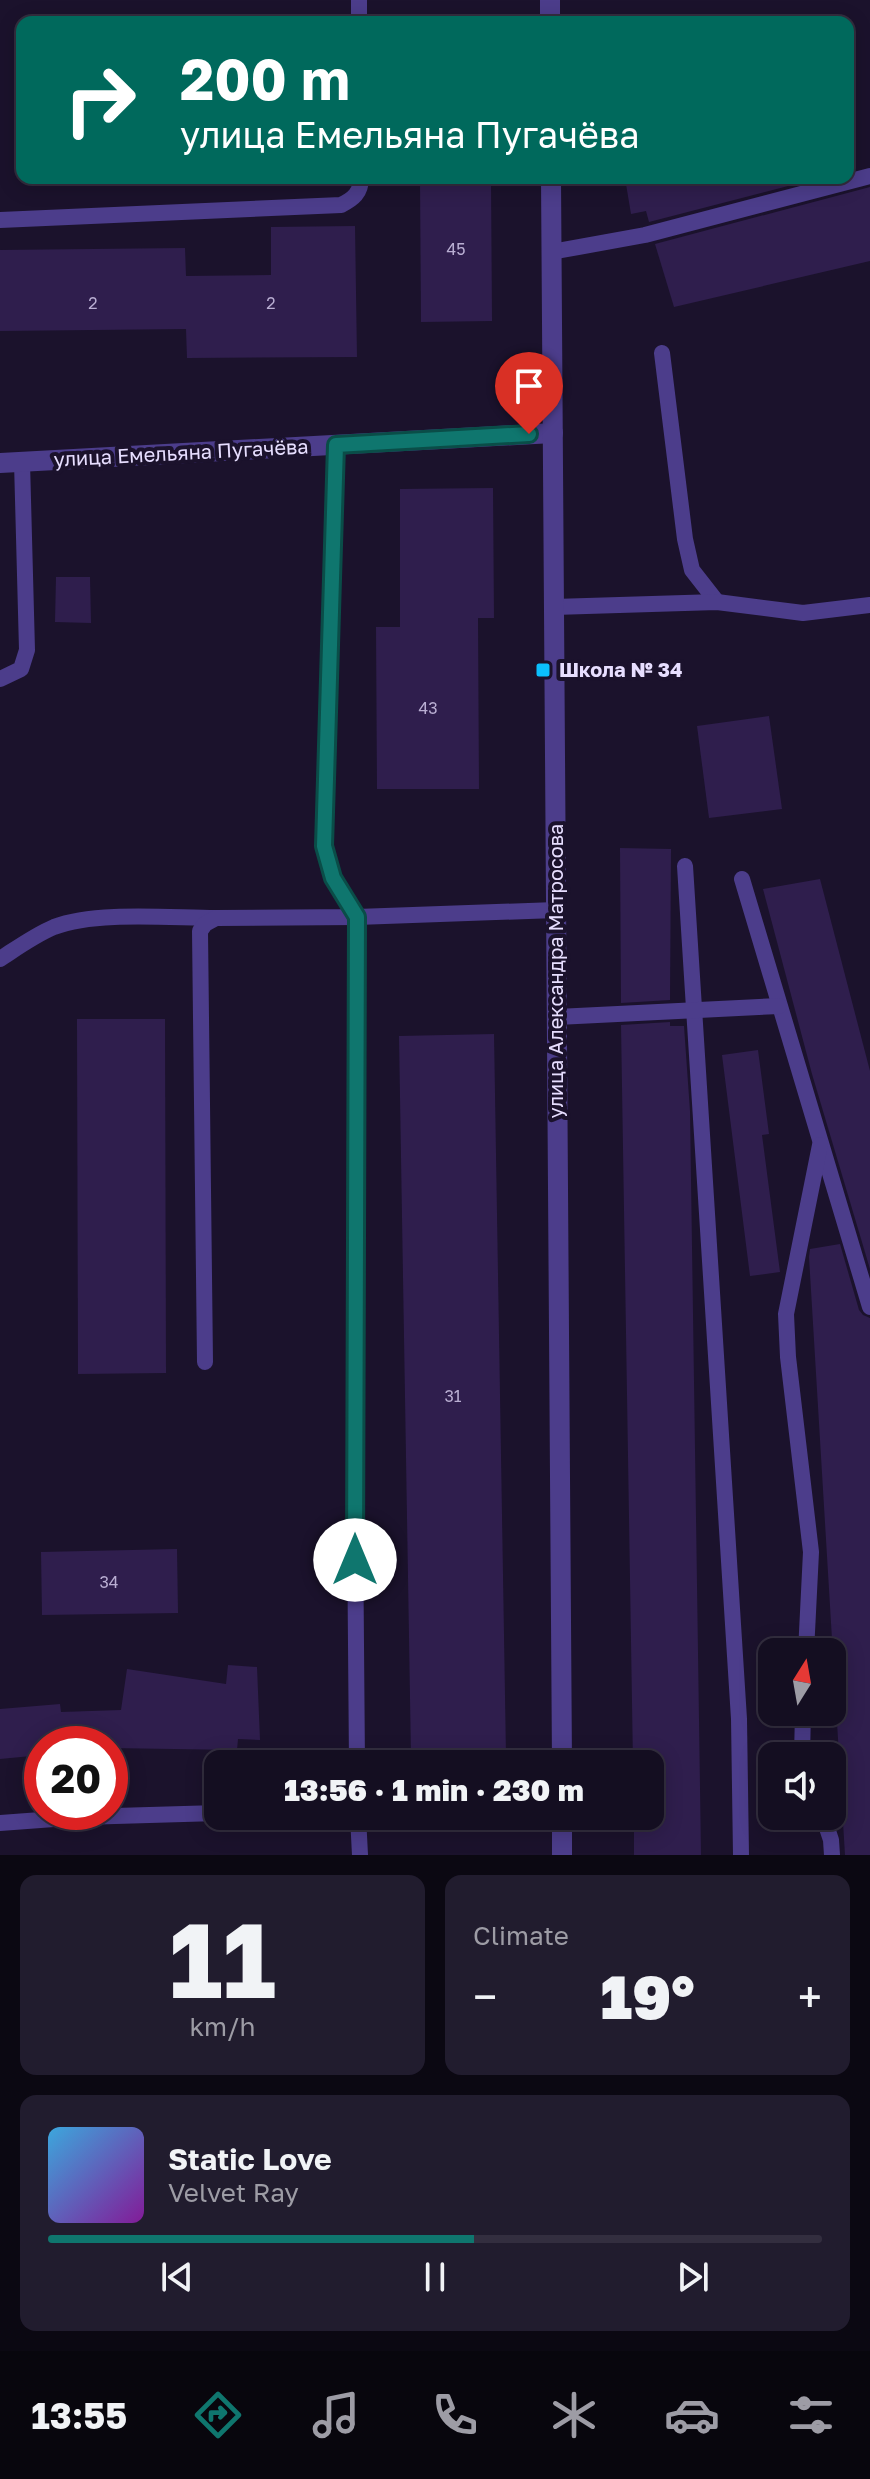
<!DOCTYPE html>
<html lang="en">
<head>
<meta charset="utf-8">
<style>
  body { margin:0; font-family:"Golos Text",sans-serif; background:#211c2e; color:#f1f3f6; height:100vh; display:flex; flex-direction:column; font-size:30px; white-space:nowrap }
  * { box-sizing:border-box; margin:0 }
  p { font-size:26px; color:#9d9ca5 }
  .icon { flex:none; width:44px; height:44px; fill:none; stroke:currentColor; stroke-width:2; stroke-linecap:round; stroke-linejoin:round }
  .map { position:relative; height:1855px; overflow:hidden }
  .details { display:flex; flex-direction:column; gap:20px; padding:20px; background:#0b0812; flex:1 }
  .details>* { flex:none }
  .guide { position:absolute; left:16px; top:16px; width:838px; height:168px; border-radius:16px; box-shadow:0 4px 20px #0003,0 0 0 2px #332e3f; background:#00695c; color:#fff; overflow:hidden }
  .needle { width:52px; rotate:11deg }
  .tools { position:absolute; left:758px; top:1638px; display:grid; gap:16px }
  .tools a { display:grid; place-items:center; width:88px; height:88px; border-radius:16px; background:#140e21; box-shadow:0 4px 20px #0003,0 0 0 2px #332e3f; font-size:40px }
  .speed { position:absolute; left:24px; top:1726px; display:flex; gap:16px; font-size:40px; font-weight:700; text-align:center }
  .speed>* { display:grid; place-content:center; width:104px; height:104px; border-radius:50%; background:#140e21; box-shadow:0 4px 20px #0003,0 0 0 2px #332e3f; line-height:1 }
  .speed .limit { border:12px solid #d22; background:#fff; color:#111 }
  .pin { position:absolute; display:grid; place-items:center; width:68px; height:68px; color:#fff; margin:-82px -34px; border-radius:50% 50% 50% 0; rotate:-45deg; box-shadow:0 0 8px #0007 }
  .pin .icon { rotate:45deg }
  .me { position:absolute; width:88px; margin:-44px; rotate:0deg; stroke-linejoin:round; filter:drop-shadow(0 0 6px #0008) }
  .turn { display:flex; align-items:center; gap:28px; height:168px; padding:0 32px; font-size:36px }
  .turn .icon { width:104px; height:104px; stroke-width:2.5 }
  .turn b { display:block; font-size:56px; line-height:68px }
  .big { font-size:60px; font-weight:800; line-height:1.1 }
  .details .widget { flex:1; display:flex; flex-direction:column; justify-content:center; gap:12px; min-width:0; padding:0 28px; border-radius:16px; background:#211c2e }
  .details .dial { align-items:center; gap:0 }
  .dial b { font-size:104px; line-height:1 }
  .song { display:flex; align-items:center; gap:24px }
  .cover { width:96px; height:96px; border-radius:12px; background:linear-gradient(135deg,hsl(200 70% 55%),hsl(290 70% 35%)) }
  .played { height:8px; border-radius:4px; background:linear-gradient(90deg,#0f766e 55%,#332e3f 55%) }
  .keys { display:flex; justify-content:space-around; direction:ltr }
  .heat { display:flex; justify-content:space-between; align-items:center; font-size:44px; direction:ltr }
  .details .tiles { flex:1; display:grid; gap:20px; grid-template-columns:1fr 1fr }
  .widget:last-child { grid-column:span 2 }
  .trip { position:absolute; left:204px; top:1750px; width:460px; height:80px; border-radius:16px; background:#140e21; box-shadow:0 4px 20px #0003,0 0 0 2px #332e3f; font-weight:800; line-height:80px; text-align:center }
  .menu { display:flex; height:128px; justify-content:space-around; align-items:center; background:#08060d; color:#9d9ca5 }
  .menu .icon { width:56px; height:56px }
  .menu .on { color:#0f766e }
  .menu b { font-size:36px; color:#f1f3f6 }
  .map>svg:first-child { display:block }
  .building { fill:#2f1e4d }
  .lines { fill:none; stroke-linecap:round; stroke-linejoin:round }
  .service { stroke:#4c3d8b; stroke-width:16 }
  .minor { stroke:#4c3d8b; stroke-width:20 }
  .tertiary { stroke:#4c3d8b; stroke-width:20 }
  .route-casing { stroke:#0a4d48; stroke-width:20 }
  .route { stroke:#0f766e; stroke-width:14 }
  .poi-dot { fill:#0bbffd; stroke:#1b122c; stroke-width:3 }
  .labels { text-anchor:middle; stroke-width:8; stroke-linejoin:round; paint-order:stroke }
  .number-label { font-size:16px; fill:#b9aed2 }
  .street-label { font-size:20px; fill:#e7deff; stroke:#1b122c }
  .poi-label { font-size:20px; font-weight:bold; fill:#e7deff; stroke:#1b122c; text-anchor:start }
</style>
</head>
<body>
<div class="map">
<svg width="870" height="1855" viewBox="0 0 870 1855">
  <rect width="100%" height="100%" fill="#1b122c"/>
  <g class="building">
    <polygon points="420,178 491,178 492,321 421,322"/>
    <polygon points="625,178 819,178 649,222 646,211 631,214"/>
    <polygon points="870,187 870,261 674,307 655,244"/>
    <polygon points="355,226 357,357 187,358 186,329 0,331 0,250 185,248 186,276 271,275 271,227"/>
    <polygon points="493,488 494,618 478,618 479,789 377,789 376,627 400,627 400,489"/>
    <polygon points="56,577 90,577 91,623 55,622"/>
    <polygon points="769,716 782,809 709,818 697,726"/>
    <polygon points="620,848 671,849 670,1000 621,1003"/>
    <polygon points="820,879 870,1071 870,1269 812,1074 763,889"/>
    <polygon points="77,1019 165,1019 166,1373 78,1374"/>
    <polygon points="670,1022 670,1026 684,1026 690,1111 701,1855 634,1855 634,1816 650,1816 650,1764 633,1764 621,1025"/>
    <polygon points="494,1034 506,1756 411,1757 399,1036"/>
    <polygon points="758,1050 769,1134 762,1135 780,1272 750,1276 722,1055"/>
    <polygon points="840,1244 859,1310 863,1315 870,1318 870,1855 845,1855 809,1257 810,1249"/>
    <polygon points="177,1549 178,1613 42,1615 41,1552"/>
    <polygon points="228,1665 257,1667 260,1740 238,1739 237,1750 110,1748 110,1742 42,1744 42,1755 0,1759 0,1709 60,1704 61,1712 121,1710 127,1669 226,1684"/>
  </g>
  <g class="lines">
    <g class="service">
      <polyline points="359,0 359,22"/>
      <path d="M0 220 341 205C353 199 361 193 361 178"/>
      <polyline points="551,252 645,235 870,176"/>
      <polyline points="662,353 685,539 692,570 717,602"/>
      <polyline points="336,445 324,846 333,878 357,917 354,1403 357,1764"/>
      <polyline points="554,607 717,602 803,613 870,605"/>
      <polyline points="0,679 21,669 27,650 22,462"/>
      <polyline points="685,866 739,1719 741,1855"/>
      <polyline points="742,879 870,1307"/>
      <path d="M0 959C17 948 35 935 54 927 96 911 170 918 216 918"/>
      <polyline points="557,1017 779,1006"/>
      <polyline points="205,1362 200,931 205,924 216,918 357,917 556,910"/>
      <polyline points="806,1652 811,1552 788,1357 786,1314 820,1145"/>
      <polyline points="802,1756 803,1712"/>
      <polyline points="358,1816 360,1855"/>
      <polyline points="823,1816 831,1840 832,1855"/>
      <polyline points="0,1823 81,1817 218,1813"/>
    </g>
    <polyline class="minor" points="0,463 553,433"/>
    <g class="tertiary">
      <polyline points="550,0 550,22"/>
      <polyline points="551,178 562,1764"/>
      <polyline points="562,1816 562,1855"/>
    </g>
  </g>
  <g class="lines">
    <g class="route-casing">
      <polyline id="route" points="355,1560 357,917 333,878 324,846 336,445 529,434"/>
    </g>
    <use href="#route" class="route"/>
  </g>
  <rect class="poi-dot" x="535" y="662" width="16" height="16" rx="4"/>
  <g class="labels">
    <g class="number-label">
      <text x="456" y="255">45</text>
      <text x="93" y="309">2</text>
      <text x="271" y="309">2</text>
      <text x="428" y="714">43</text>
      <text x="453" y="1402">31</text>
      <text x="109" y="1588">34</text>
    </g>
    <g class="street-label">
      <text transform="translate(181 453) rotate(-3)" y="7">улица Емельяна Пугачёва</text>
      <text transform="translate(556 971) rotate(-90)" y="7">улица Александра Матросова</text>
    </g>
    <g class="poi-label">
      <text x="559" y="677">Школа № 34</text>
    </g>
  </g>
</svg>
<div class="tools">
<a><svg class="needle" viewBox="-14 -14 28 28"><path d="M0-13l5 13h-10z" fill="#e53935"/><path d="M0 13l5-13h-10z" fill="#9d9ca5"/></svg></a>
<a><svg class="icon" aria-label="sound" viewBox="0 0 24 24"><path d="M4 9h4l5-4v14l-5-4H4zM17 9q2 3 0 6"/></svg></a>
</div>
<div class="speed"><div class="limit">20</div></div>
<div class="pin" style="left:529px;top:434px;background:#d93025"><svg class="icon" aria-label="arrive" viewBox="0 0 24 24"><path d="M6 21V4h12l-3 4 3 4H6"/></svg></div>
<svg class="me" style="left:355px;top:1560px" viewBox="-20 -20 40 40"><circle r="19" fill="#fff"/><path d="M0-13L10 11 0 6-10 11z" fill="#0f766e"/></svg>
<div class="trip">13:56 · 1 min · 230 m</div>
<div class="guide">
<div class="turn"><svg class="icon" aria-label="right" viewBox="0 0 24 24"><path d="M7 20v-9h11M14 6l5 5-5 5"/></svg><div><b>200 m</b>улица Емельяна Пугачёва</div></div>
</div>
</div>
<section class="details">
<div class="tiles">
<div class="widget dial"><b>11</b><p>km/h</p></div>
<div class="widget"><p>Climate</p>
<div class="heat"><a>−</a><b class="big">19°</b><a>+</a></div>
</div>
<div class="widget">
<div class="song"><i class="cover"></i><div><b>Static Love</b><p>Velvet Ray</p></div></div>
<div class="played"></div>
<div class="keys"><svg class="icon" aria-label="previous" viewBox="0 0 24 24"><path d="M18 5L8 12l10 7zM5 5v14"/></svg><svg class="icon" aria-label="pause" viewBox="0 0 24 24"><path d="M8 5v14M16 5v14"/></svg><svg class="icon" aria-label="next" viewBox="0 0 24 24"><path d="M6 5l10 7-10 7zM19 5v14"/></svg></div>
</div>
</div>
</section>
<nav class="menu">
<b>13:55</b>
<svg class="icon on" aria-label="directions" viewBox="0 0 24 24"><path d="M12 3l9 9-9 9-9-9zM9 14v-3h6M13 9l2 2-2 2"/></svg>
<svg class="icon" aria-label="music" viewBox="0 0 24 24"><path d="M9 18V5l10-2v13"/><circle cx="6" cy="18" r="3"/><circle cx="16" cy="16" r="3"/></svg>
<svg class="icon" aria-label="phone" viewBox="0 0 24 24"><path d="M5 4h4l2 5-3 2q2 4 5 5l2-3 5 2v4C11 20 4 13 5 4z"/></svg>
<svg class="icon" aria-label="climate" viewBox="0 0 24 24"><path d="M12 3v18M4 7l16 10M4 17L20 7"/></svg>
<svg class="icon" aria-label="car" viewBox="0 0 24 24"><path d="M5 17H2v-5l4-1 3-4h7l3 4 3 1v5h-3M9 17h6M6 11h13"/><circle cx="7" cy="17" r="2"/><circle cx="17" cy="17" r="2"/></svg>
<svg class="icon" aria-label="filters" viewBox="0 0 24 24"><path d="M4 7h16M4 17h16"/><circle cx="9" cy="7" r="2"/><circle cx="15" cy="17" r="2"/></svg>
</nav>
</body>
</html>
